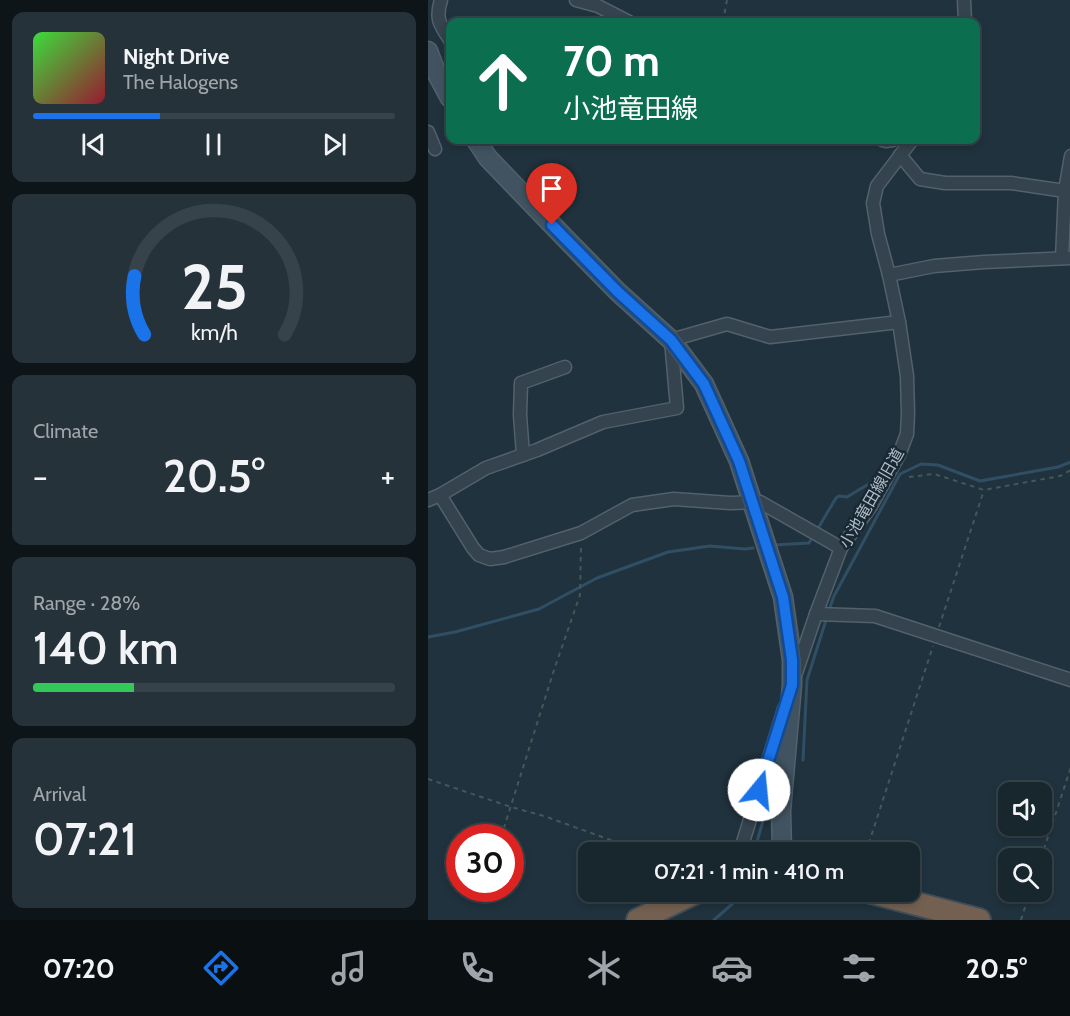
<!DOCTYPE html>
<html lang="en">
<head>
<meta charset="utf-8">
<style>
  body { margin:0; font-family:Cabin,"Noto Sans JP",sans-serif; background:#25323a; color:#f1f3f6; height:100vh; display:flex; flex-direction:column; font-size:22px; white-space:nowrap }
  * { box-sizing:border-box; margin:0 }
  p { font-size:20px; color:#9fa5aa }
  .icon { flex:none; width:33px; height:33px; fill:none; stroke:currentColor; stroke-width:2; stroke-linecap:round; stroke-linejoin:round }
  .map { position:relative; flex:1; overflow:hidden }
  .details { display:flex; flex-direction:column; gap:12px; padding:12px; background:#0d1519; width:428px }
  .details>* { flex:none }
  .hud { position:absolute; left:18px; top:18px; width:534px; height:126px; border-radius:12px; box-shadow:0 3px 9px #0003,0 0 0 2px #36434a; background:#0b6e4f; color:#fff; overflow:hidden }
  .tools { position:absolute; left:570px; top:782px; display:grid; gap:12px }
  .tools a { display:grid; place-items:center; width:54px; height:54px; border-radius:12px; background:#18262e; box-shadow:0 3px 9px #0003,0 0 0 2px #36434a; font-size:30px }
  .speed { position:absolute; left:18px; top:824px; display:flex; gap:12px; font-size:30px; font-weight:700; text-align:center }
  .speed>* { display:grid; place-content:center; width:78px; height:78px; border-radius:50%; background:#18262e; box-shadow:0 3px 9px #0003,0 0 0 2px #36434a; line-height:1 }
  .speed .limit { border:9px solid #d22; background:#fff; color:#111 }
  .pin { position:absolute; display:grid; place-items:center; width:51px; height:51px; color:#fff; margin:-62px -26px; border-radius:50% 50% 50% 0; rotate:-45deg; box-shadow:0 0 6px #0007 }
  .pin .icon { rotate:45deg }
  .me { position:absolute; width:66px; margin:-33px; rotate:17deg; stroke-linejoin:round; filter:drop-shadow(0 0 4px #0008) }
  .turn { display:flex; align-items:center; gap:21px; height:126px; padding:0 18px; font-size:27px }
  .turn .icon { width:78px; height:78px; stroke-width:2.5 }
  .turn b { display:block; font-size:42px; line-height:51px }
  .big { font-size:45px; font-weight:600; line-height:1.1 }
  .details .card { flex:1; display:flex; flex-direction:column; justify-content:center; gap:9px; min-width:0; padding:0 21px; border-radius:12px; background:#25323a }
  .details .dial { align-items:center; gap:0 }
  .dial svg { height:156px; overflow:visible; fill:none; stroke:#36434a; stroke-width:7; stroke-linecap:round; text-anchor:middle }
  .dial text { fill:#f1f3f6; stroke:none }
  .song { display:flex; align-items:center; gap:18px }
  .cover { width:72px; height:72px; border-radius:9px; background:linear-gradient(135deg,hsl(120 70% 55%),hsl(350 70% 35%)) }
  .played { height:6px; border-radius:3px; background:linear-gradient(90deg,#1a73e8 35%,#36434a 35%) }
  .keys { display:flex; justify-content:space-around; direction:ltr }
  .heat { display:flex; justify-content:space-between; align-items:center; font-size:33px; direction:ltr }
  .charge { height:9px; border-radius:4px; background:linear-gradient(90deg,#34c759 28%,#36434a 0) }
  .trip { position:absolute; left:150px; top:842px; width:342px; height:60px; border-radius:12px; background:#18262e; box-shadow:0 3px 9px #0003,0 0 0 2px #36434a; font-weight:600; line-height:60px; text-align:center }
  .dock { display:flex; height:96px; justify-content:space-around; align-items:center; background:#0a0f12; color:#9fa5aa }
  .dock .icon { width:42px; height:42px }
  .dock .selected { color:#1a73e8 }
  .dock b { font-size:27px; color:#f1f3f6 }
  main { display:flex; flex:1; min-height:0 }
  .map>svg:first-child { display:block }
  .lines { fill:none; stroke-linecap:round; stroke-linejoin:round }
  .stream { stroke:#304f64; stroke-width:3 }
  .street-casing { stroke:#52616b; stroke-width:15 }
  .secondary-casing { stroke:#52616b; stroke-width:21 }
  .highway-casing { stroke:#3f4e58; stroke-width:26 }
  .path { stroke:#405a59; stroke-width:2; stroke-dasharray:4.5 4.5; stroke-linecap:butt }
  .street { stroke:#34434d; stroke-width:12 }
  .secondary { stroke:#415361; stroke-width:18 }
  .highway { stroke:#746050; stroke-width:22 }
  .route-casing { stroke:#114b97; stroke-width:15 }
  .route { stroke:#1a73e8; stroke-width:10 }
  .labels { text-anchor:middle; stroke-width:5; stroke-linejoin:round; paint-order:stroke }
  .street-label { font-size:16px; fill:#afbec9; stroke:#192832 }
</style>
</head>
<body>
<main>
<section class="details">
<div class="card">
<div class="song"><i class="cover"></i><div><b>Night Drive</b><p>The Halogens</p></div></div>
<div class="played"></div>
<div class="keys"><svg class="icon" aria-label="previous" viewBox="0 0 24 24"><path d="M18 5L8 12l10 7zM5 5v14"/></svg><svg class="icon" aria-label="pause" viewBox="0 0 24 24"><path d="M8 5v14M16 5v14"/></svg><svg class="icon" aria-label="next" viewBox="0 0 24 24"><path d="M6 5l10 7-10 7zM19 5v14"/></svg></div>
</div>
<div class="card dial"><svg viewBox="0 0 100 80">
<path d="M14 69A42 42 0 1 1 86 69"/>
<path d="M14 69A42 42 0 0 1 9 39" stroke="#1a73e8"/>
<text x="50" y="56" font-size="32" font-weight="700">25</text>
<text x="50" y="72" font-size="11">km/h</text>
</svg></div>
<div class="card"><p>Climate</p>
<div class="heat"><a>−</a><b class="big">20.5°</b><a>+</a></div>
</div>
<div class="card"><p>Range · 28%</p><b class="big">140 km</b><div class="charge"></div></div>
<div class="card"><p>Arrival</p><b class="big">07:21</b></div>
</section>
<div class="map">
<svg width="643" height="920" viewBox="0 0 643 920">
  <rect width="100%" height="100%" fill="#20323d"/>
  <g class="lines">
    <g class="stream">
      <polyline points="389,530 408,498 411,496 419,497 454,476"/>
      <polyline points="346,545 381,543 385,536"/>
      <polyline points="401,610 406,596 472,474 493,464 510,465 552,481 630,467 643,462"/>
      <polyline points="0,637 27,632 111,609 169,578 240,552 282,546 317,549 325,548"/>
      <polyline points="375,760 379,680 399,617"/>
      <polyline points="326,852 343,793"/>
      <polyline points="286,920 319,891"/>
    </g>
    <g class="street-casing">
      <g id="street">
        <path d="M13 0C7 19 12 25 22 40"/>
        <polyline points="148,0 170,6 201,22"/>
        <polyline points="536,0 537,22"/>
        <polyline points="0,132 7,149"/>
        <polyline points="454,140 458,141 465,140"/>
        <polyline points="472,155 492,179 517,183 583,183 637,191"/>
        <polyline points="634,258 637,191 643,156"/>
        <polyline points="461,275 506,266 556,262 643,258"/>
        <polyline points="95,455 92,415 93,383 137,367"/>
        <polyline points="12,495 45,548 51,555 62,559 76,557 153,533 204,505 246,499 302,503 332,502 413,548"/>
        <polyline points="0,500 12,495 58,468 109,450 175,422 249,408 243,340 299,324 342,337 471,322"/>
        <polyline points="388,614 447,616 643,680"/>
        <polyline points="368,673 388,614 413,548 443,506 471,455 479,434 480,414 479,376 471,322 461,275 450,234 445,203 449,186 484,140"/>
        <polyline points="312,852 356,709"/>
      </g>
    </g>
    <g class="secondary-casing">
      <g id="secondary">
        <polyline points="0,51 8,72 22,98"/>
        <polyline points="48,140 60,158 138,239 190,292 243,340 276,384 311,461 355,597 364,660 364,685 353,811 354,852"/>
      </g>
    </g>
    <g class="highway-casing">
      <g id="highway">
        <polyline points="439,891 551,920"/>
        <polyline points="210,920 270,891"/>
      </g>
    </g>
    <g class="path">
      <polyline points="295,22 299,0"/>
      <polyline points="481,477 506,474 556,490 632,476 643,470"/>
      <polyline points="511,627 556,490"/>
      <polyline points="0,779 83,807 116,816 216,852"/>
      <polyline points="73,837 126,670 152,595 153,545"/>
      <polyline points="438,852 505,646"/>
      <polyline points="613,858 643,767"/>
      <polyline points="54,896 56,888"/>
      <polyline points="593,920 602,891"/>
    </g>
    <use href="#street" class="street"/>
    <use href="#secondary" class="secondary"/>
    <use href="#highway" class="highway"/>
  </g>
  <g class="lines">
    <g class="route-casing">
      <polyline id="route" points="124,225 190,292 243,340 276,384 311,461 355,597 364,660 364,685 331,790"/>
    </g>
    <use href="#route" class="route"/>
  </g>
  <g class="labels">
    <g class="street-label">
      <text transform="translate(443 498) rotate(-60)" y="6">小池竜田線旧道</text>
    </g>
  </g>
</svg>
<div class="tools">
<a><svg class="icon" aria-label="sound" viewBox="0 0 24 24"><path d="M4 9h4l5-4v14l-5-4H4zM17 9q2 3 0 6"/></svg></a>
<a><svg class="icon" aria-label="search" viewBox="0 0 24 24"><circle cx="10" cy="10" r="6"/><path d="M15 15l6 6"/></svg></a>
</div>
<div class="speed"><div class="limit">30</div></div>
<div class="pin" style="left:124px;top:225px;background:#d93025"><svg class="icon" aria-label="arrive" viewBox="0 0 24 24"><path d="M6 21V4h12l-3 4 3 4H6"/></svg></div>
<svg class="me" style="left:331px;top:790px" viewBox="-20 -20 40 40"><circle r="19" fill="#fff"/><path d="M0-13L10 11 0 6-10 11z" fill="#1a73e8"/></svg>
<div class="trip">07:21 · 1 min · 410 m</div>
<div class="hud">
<div class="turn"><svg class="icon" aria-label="ahead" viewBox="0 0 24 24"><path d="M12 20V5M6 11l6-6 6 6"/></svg><div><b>70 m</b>小池竜田線</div></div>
</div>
</div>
</main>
<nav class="dock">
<b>07:20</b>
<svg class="icon selected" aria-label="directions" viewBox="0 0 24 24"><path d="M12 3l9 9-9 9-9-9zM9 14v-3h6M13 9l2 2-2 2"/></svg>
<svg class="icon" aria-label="music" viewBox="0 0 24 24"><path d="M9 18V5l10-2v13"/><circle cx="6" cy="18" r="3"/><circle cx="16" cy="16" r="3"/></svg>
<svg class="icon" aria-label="phone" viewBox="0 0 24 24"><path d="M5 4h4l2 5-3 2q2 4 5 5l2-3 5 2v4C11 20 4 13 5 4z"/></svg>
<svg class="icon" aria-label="climate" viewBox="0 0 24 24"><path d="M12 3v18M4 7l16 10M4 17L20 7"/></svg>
<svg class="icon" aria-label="car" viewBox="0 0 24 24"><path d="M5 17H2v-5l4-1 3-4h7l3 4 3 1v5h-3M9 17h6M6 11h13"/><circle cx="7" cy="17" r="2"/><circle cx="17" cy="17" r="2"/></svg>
<svg class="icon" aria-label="filters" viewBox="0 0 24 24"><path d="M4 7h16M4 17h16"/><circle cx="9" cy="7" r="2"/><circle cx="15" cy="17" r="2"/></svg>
<b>20.5°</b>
</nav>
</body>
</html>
